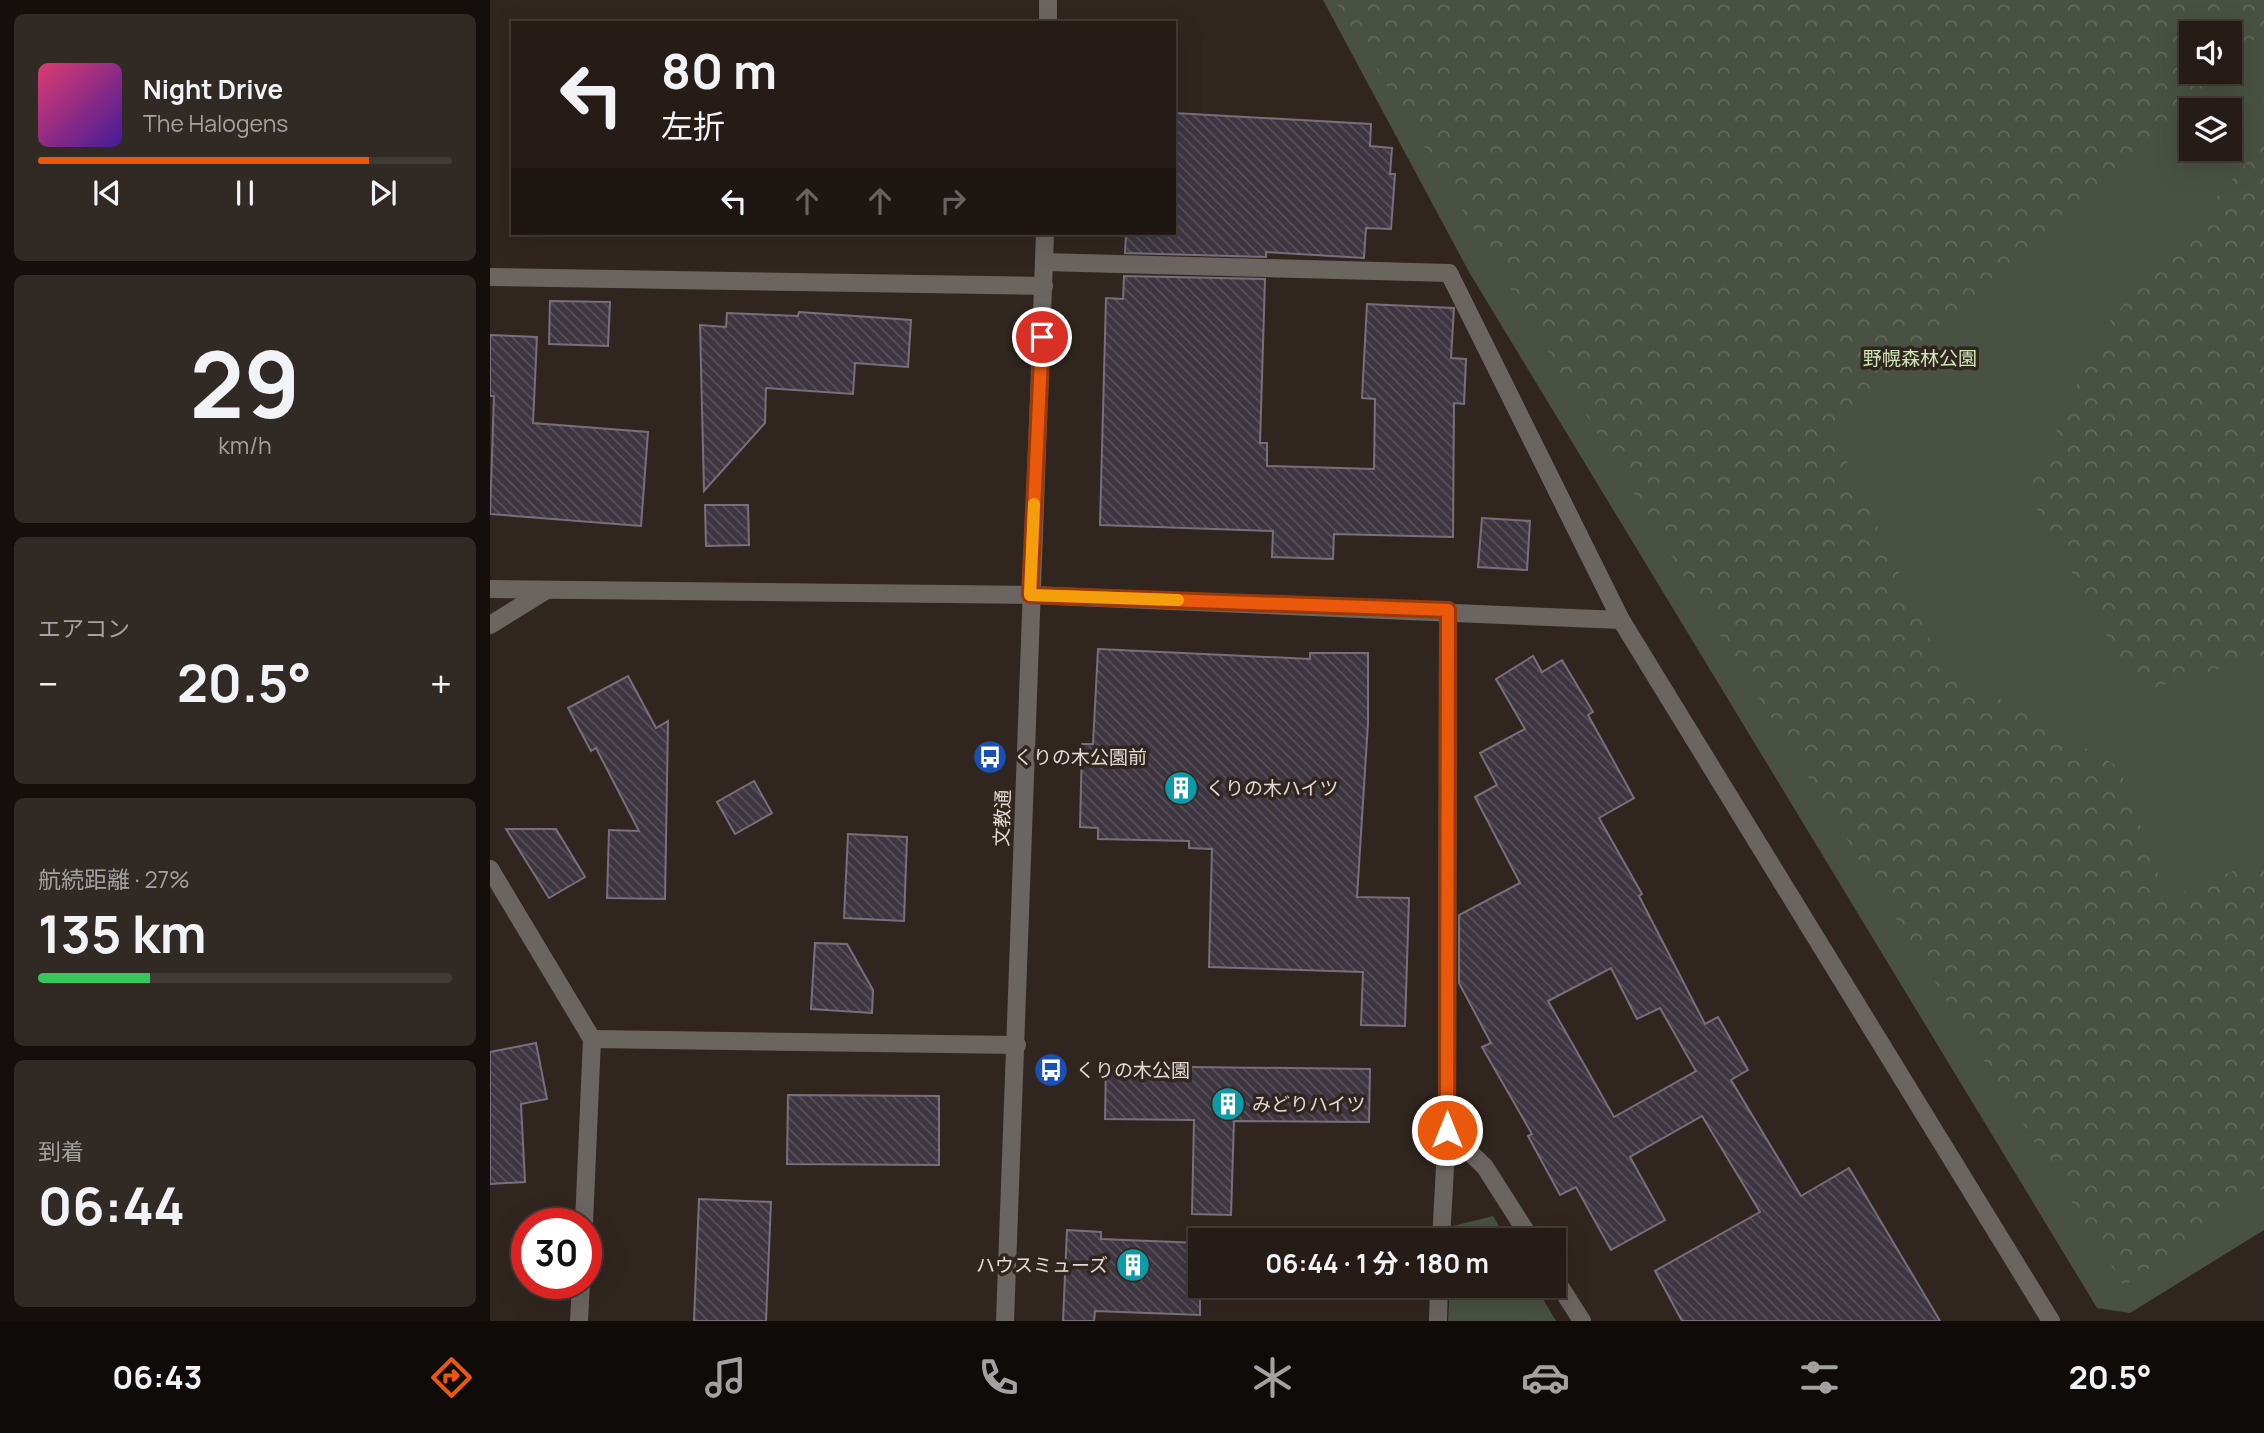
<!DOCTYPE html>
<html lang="ja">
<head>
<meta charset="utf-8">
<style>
  body { margin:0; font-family:Manrope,"Noto Sans JP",sans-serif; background:#312924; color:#f1f3f6; height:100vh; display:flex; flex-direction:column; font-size:26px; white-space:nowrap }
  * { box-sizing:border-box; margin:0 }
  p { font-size:23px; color:#a3a1a1 }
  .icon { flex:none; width:38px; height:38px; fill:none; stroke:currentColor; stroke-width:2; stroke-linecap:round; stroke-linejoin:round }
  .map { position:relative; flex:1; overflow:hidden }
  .details { display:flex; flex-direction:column; gap:14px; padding:14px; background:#140f0d; width:490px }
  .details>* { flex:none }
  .banner { position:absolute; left:21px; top:21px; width:665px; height:214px; border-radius:0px; box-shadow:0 7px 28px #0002,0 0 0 2px #423a36; background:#251c17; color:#f1f3f6; overflow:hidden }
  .buttons { position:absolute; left:1689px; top:21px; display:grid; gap:14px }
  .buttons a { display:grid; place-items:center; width:63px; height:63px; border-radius:0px; background:#251c17; box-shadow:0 7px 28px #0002,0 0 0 2px #423a36; font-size:35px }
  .speed { position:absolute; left:21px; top:1208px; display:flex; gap:14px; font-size:35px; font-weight:700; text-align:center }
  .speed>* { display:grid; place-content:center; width:91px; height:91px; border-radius:50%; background:#251c17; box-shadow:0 7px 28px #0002,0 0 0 2px #423a36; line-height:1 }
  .speed .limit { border:10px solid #d22; background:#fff; color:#111 }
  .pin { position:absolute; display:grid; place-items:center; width:60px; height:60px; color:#fff; margin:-30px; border:4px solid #fff; border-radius:50%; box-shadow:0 2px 7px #0007 }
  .me { position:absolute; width:77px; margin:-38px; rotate:0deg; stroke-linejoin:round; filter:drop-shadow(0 0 5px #0008) }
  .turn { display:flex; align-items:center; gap:24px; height:147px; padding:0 35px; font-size:32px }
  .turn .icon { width:91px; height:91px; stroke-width:2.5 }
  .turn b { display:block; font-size:49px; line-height:60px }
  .lanes { display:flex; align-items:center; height:66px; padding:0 35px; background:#0003; justify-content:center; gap:35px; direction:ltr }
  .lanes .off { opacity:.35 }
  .big { font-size:52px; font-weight:700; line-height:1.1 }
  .details .tile { flex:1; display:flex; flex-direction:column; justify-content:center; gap:10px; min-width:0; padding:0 24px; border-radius:10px; background:#312924 }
  .details .dial { align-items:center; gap:0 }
  .dial b { font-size:91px; line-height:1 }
  .song { display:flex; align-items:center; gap:21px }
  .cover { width:84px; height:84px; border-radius:10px; background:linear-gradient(135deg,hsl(340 70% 55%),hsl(260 70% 35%)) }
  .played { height:7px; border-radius:4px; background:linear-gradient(90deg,#ea580c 80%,#423a36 80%) }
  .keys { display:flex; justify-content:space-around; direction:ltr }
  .heat { display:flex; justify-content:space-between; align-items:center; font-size:38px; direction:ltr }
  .charge { height:10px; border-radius:5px; background:linear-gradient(90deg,#34c759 27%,#423a36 0) }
  .trip { position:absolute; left:698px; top:1228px; width:378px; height:70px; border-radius:0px; background:#251c17; box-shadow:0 7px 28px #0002,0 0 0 2px #423a36; font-weight:700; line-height:70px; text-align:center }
  .tab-bar { display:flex; height:112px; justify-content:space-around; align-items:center; background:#0f0b09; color:#a3a1a1 }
  .tab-bar .icon { width:49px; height:49px }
  .tab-bar .selected { color:#ea580c }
  .tab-bar b { font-size:32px; color:#f1f3f6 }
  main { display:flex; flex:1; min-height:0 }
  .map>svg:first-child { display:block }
  .green { fill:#485142; fill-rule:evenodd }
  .forest { fill:url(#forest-crowns) }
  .building { fill:url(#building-back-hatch); stroke:#786f7b; stroke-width:2; fill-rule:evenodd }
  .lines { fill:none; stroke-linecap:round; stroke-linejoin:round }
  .minor { stroke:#6b6562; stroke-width:18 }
  .route-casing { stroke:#983908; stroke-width:18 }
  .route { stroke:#ea580c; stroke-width:12 }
  .slow { stroke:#f59e0b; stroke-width:12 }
  .labels { text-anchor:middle; stroke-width:7; stroke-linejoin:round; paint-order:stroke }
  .park-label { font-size:19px; fill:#cce8b7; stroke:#31261f }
  .poi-label { font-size:19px; fill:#e1dad6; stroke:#31261f; text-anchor:start }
  .street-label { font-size:19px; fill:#e1dad6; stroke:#31261f }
</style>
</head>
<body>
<main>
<section class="details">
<div class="tile">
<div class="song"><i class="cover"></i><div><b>Night Drive</b><p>The Halogens</p></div></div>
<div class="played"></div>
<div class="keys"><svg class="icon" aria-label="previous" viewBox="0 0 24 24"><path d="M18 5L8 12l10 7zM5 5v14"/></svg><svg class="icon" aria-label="pause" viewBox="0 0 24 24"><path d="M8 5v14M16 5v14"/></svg><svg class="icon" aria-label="next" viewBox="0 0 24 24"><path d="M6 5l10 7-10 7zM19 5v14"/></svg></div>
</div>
<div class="tile dial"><b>29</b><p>km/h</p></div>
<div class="tile"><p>エアコン</p>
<div class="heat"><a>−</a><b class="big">20.5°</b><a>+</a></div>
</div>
<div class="tile"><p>航続距離 · 27%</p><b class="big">135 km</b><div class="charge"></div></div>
<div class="tile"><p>到着</p><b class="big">06:44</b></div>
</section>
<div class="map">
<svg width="1774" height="1321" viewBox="0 0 1774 1321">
  <defs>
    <pattern id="forest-crowns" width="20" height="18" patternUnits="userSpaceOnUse" patternTransform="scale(1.75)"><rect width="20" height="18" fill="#485142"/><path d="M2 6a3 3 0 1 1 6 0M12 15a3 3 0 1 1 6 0" fill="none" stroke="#62695d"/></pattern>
    <pattern id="building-back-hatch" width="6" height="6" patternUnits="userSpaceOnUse" patternTransform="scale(1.75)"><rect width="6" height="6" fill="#3d3640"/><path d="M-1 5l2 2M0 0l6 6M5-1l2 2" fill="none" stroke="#59525b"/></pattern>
  </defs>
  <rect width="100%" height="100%" fill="#31261f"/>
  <g class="green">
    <path d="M833 0H1774V1230L1640 1313 1607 1308 979 272ZM1701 33H1740V72H1701ZM1701 110H1740V149H1701Z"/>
    <polygon points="1003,1216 1018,1241 962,1241 963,1226"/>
    <polygon points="960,1286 1045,1286 1066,1321 958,1321"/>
  </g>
  <g class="forest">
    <polygon points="845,0 1774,0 1774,30 1740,62 1740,33 1701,33 1701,72 1729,72 1342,430 1453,667 1629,767 1677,899 1774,858 1774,1188 1634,1286 1218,616"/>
    <polygon points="1774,143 1774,656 1648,692 1538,493 1612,330"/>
  </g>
  <g class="building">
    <polygon points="684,113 881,124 880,146 902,148 900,174 905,174 901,229 876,228 874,258 776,252 776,257 635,253 636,233 684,233"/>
    <polygon points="634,276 775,279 770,443 777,443 777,466 884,469 885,399 872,398 877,304 964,308 961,358 976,359 974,404 964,403 963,537 844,534 843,559 782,557 783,531 610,525 616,298 633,299"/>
    <polygon points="60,301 120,302 118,346 59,344"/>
    <polygon points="309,312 421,320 418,367 365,363 363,394 276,388 275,423 214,491 210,325 236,327 237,313 308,316"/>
    <polygon points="0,335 47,337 43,423 158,432 151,526 0,514 4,396 0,396"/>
    <polygon points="215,505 258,505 259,545 216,546"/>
    <polygon points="992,518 1040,521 1037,570 988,567"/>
    <polygon points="608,649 820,659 820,653 878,653 878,723 867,897 919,898 915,1026 871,1025 873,972 719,967 722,849 699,848 699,841 608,839 608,828 590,827 592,744 603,744"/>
    <path d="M1043 656 1052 672 1072 660 1103 712 1098 715 1144 798 1109 818 1152 894 1149 896 1215 1024 1228 1017 1258 1070 1241 1080 1311 1196 1359 1168 1450 1321H1192L1165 1271 1270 1212 1212 1116 1140 1157 1175 1220 1121 1250 1086 1187 1070 1195 1038 1136 1042 1134 992 1047 1001 1043 969 983V915L1030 883 985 797 1007 785 990 753 1035 729 1006 679ZM1121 968 1147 1019 1170 1008 1206 1071 1124 1117 1058 1001Z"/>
    <polygon points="138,676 166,728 178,721 175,899 117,898 119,830 149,831 106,748 101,751 78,708"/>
    <polygon points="264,781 282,813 245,834 227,802"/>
    <polygon points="16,829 66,829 95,877 59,898"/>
    <polygon points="358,834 417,837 414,921 354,918"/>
    <polygon points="325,943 357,944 383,990 382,1013 321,1009"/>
    <polygon points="46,1043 57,1099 31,1104 35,1182 0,1184 0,1052"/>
    <polygon points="616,1066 880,1069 879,1122 744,1121 741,1215 702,1214 704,1120 615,1119"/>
    <polygon points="298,1095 449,1096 449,1165 297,1164"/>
    <polygon points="209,1199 281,1202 276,1321 204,1321"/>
    <polygon points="577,1230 611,1232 611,1239 710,1243 710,1315 605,1311 604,1321 573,1321"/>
  </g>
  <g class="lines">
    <g class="minor">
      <polyline points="558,23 558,0"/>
      <polyline points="555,262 959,273 1131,620"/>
      <polyline points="0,277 554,286"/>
      <polyline points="0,589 540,595 1131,620 1561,1321"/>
      <polyline points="0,625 55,591"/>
      <polyline points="0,869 102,1039 94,1223"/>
      <polyline points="102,1039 527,1045"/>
      <polyline points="957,1130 995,1167 1042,1241"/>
      <polyline points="951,1241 957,1130 958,610"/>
      <polyline points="1064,1277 1092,1321"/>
      <polyline points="89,1321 91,1283"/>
      <polyline points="515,1321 555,233"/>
      <polyline points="948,1321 949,1286"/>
    </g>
  </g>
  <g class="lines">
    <g class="route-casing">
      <polyline id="route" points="552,337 540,595 958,610 957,1130"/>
    </g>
    <use href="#route" class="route"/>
    <polyline class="slow" points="544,504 540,595 688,600"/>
  </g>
  <defs>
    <g id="bus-disc" transform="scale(1.75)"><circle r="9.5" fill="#1a4fb4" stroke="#31261f"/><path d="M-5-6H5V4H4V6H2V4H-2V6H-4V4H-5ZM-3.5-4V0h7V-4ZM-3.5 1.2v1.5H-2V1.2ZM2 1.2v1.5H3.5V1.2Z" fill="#fff"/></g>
    <g id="building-disc" transform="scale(1.75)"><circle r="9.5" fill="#0f9aa8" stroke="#31261f"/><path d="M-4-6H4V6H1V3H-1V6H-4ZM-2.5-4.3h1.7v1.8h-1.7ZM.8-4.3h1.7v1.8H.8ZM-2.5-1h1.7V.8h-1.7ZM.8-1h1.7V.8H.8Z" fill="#fff"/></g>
  </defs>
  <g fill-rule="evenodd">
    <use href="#bus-disc" x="500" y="757"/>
    <use href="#building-disc" x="691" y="788"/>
    <use href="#bus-disc" x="561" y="1070"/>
    <use href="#building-disc" x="738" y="1104"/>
    <use href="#building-disc" x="643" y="1265"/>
  </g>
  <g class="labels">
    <g class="park-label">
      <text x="1430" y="365">野幌森林公園</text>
    </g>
    <g class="poi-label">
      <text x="524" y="764">くりの木公園前</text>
      <text x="716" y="795">くりの木ハイツ</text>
      <text x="586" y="1077">くりの木公園</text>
      <text x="762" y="1111">みどりハイツ</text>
      <text x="618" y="1272" text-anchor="end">ハウスミューズ</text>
    </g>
    <g class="street-label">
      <text transform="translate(512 818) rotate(-88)" y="7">文教通</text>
    </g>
  </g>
</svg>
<div class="buttons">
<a><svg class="icon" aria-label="sound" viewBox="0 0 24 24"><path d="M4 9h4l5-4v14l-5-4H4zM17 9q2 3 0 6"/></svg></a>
<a><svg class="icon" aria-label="layers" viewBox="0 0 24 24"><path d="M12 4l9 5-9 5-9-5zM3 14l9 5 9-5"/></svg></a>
</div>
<div class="speed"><div class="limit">30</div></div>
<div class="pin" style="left:552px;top:337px;background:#d93025"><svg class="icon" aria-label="arrive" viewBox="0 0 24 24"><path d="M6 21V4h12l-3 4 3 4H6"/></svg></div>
<svg class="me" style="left:957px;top:1130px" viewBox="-20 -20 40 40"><circle r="17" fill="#ea580c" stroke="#fff" stroke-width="3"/><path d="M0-11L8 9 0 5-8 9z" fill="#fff"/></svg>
<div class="trip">06:44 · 1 分 · 180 m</div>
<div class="banner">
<div class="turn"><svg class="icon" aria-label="left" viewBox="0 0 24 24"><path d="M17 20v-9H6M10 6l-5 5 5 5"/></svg><div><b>80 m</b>左折</div></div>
<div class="lanes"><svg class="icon" aria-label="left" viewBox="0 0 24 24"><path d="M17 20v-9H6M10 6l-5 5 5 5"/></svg><svg class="icon off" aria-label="ahead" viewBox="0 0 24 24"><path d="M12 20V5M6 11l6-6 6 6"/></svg><svg class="icon off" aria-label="ahead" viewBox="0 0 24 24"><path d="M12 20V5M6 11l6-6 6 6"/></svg><svg class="icon off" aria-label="right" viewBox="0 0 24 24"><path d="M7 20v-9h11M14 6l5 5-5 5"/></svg></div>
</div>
</div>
</main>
<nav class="tab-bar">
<b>06:43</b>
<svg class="icon selected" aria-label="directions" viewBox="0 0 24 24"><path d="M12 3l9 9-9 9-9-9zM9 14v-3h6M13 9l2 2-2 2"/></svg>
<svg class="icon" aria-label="music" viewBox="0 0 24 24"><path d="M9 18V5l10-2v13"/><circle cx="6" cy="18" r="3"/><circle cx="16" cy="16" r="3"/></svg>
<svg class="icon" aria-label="phone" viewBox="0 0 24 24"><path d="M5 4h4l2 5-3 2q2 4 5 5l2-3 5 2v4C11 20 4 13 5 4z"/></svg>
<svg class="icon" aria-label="climate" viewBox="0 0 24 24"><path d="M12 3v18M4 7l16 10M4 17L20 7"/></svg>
<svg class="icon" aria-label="car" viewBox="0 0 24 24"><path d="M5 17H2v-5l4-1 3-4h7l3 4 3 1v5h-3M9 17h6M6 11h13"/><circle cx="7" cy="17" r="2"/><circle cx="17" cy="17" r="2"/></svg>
<svg class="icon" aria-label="filters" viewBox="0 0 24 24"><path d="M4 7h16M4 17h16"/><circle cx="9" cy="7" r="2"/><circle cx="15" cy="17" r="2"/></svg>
<b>20.5°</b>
</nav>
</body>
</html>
